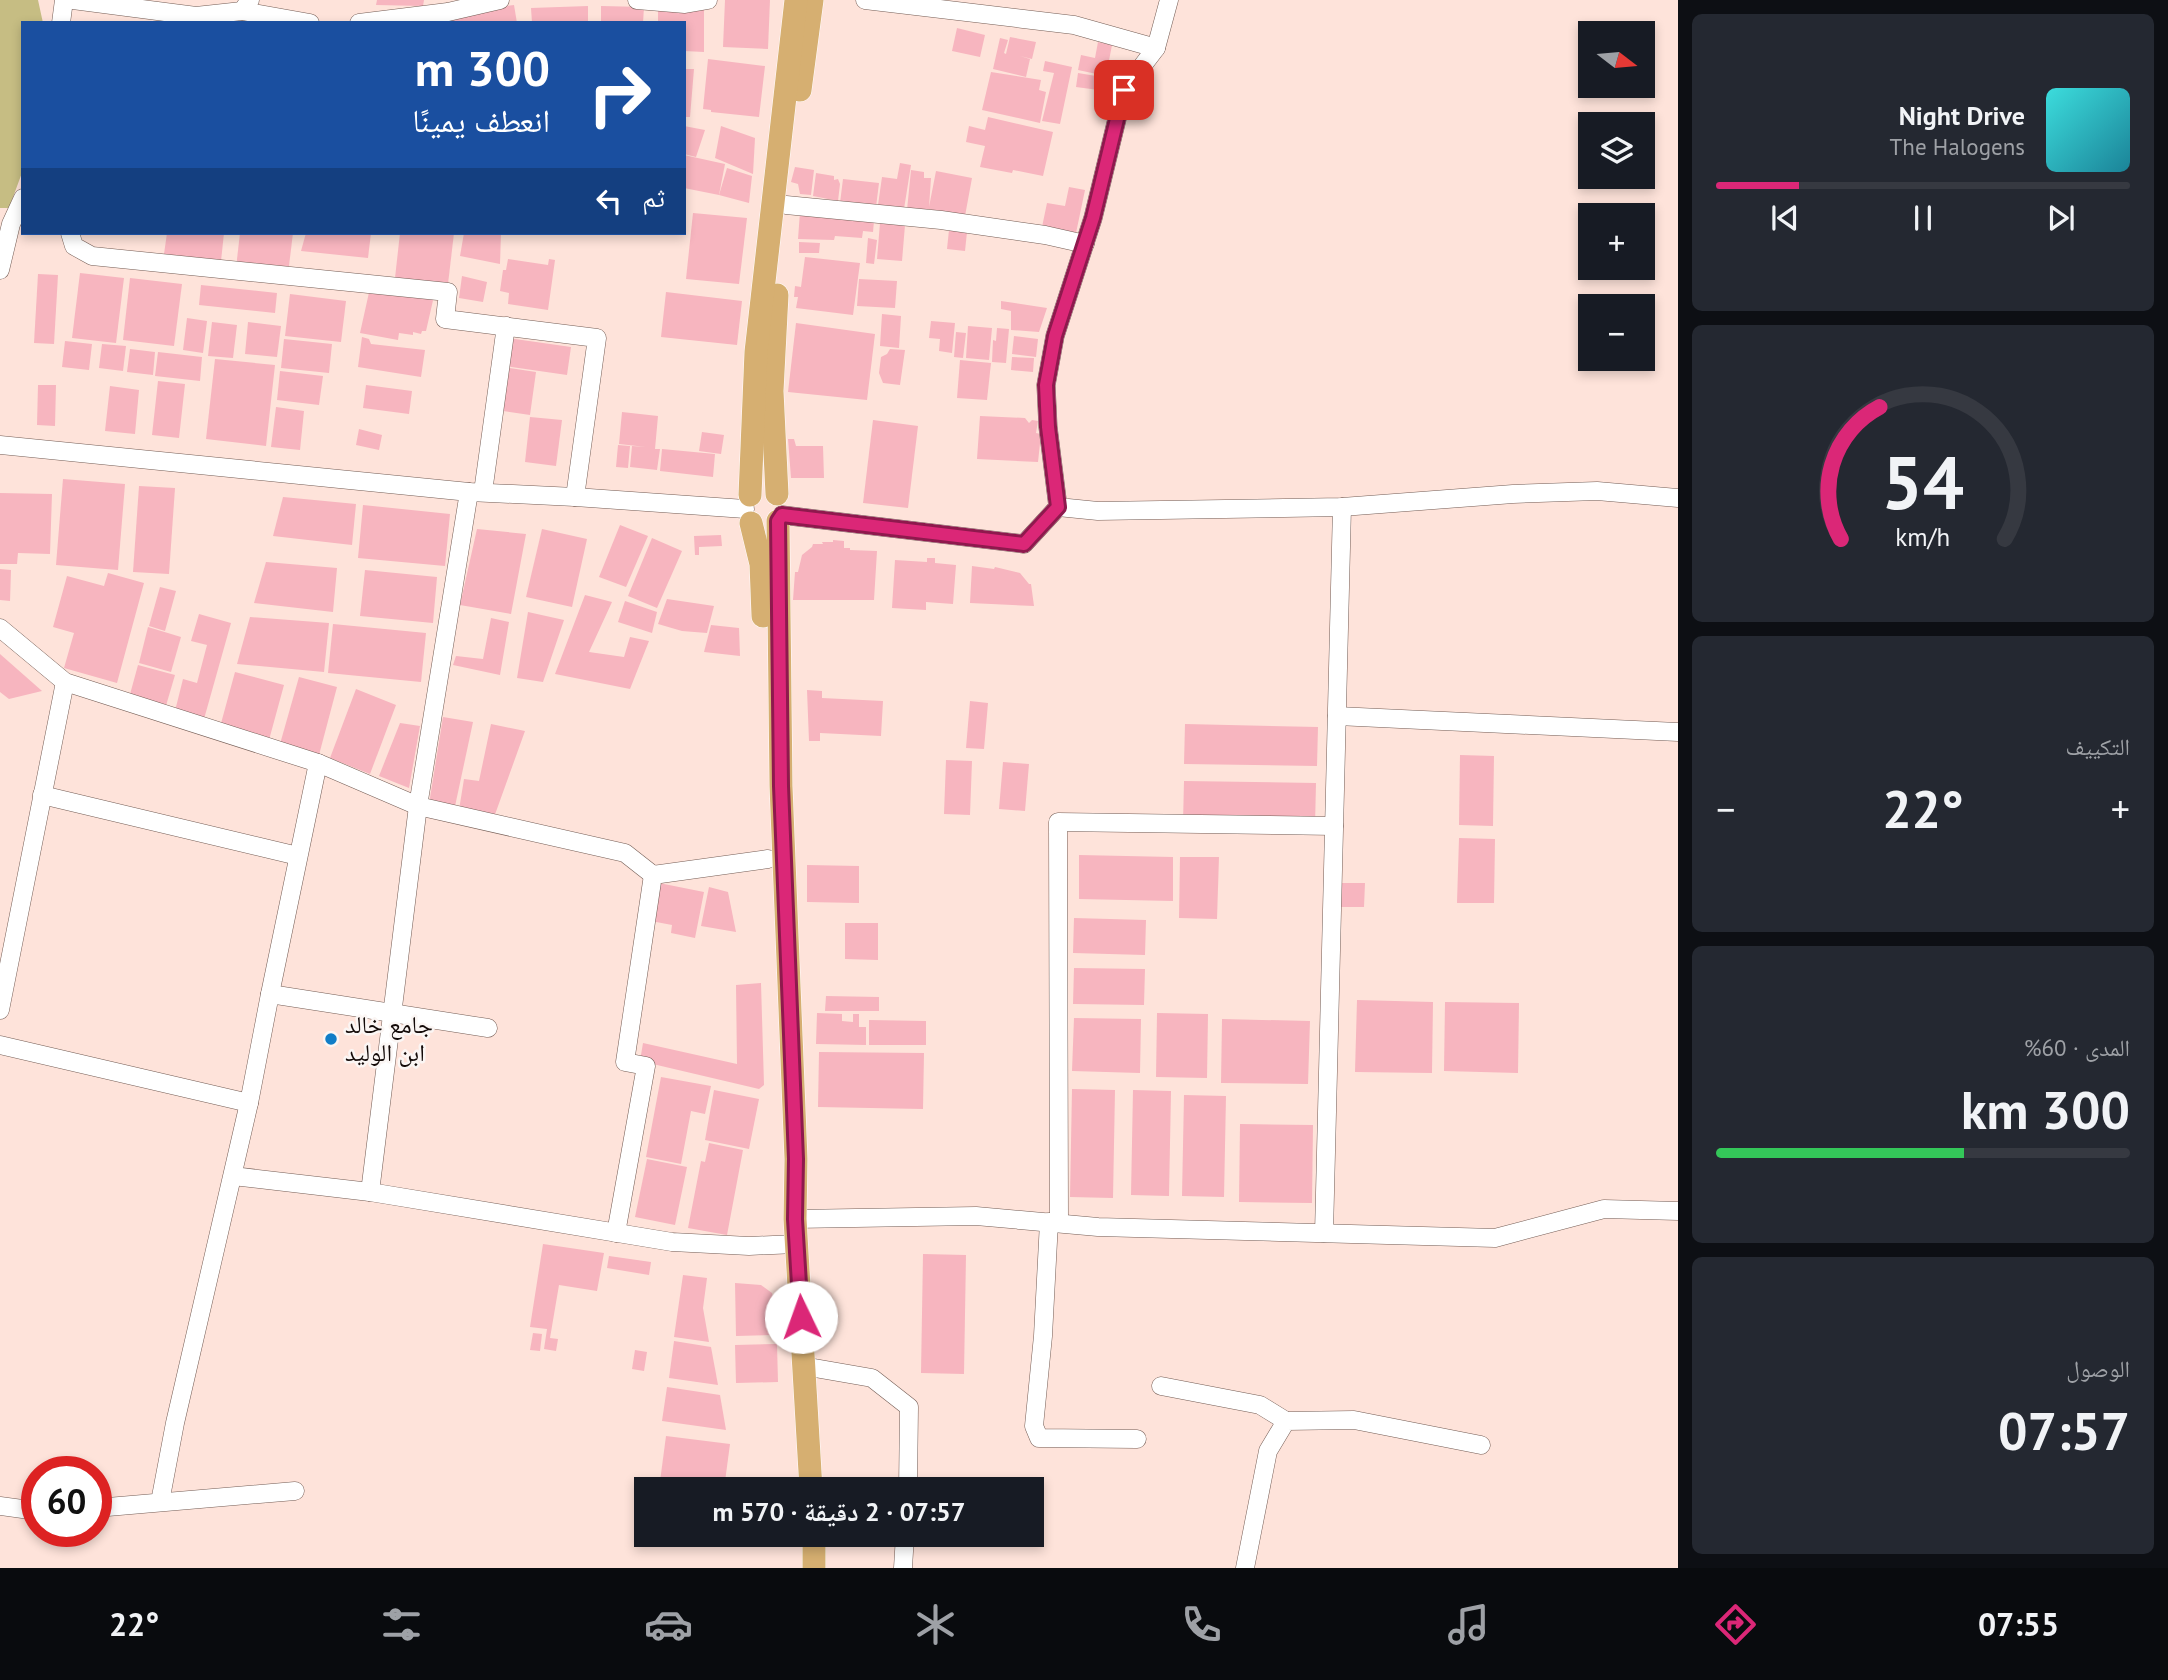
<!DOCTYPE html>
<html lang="ar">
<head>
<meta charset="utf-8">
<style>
  body { margin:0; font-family:"PT Sans","Noto Naskh Arabic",sans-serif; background:#242831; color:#f1f3f6; direction:rtl; height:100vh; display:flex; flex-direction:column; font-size:26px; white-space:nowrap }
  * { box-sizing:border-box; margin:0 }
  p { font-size:23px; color:#9ea1a6 }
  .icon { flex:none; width:38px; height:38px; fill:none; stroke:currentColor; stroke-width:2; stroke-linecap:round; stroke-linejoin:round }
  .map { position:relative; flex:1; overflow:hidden; direction:ltr }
  .panel { display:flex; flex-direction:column; gap:14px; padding:14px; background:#0d0f14; width:490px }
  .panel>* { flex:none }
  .guide { position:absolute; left:21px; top:21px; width:665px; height:214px; border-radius:0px; box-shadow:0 4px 10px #0003; direction:rtl; background:#1a4fa0; color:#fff; overflow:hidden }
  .needle { width:46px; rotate:106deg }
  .fabs { position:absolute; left:1578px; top:21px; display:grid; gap:14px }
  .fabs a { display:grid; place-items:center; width:77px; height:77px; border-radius:0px; background:#171b24; box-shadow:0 4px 10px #0003; font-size:35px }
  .speed { position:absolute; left:21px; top:1456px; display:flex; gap:14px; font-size:35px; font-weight:700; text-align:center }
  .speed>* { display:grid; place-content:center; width:91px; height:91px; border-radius:50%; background:#171b24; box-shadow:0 4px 10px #0003; line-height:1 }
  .speed .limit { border:10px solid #d22; background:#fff; color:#111 }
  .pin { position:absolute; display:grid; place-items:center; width:60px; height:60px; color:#fff; margin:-30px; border-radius:14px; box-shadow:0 4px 10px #0006 }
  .me { position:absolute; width:77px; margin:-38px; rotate:357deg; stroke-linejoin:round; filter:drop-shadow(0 0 5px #0008) }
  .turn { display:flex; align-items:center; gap:24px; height:147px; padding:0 21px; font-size:32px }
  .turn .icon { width:91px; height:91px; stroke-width:2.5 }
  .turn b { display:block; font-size:49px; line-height:60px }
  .then { display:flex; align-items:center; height:66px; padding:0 21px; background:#0003; gap:14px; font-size:26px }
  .big { font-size:52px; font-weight:800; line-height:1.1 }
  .panel .widget { flex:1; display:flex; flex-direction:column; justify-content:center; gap:10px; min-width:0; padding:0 24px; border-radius:10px; background:#242831 }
  .panel .dial { align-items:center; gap:0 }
  .dial svg { height:182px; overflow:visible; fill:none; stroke:#363941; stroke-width:7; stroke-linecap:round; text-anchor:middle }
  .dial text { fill:#f1f3f6; stroke:none }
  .song { display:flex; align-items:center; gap:21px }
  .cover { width:84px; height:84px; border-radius:10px; background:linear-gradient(135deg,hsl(180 70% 55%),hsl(190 70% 35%)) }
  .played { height:7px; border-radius:4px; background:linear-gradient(90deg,#db2777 20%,#363941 20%) }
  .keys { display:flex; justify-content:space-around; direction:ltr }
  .heat { display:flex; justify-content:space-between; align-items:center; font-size:38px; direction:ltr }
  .charge { height:10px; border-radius:5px; background:linear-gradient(90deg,#34c759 60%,#363941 0) }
  .trip { position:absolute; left:634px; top:1477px; width:410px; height:70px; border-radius:0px; background:#171b24; box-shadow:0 4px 10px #0003; font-weight:800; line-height:70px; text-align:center; direction:rtl }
  .tabs { display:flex; height:112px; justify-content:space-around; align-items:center; background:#090b0e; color:#9ea1a6 }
  .tabs .icon { width:49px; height:49px }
  .tabs .selected { color:#db2777 }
  .tabs b { font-size:32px; color:#f1f3f6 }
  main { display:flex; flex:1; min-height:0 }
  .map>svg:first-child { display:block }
  .green { fill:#c6bd83 }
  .building { fill:#f7b5bf }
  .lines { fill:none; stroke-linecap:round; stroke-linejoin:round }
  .minor-casing { stroke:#745d55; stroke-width:19 }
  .major-casing { stroke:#fff; stroke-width:24 }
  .minor { stroke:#fff; stroke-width:18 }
  .major { stroke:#d6af71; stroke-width:23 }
  .route-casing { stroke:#8e194d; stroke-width:18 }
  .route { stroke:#db2777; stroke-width:12 }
  .poi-dot { fill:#107dc7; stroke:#fbf6f4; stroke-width:2.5 }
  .labels { text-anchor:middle; stroke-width:5; stroke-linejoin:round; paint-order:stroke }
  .poi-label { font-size:24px; fill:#130a08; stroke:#fbf6f4; text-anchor:start }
</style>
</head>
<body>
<main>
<section class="panel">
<div class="widget">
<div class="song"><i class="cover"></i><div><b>Night Drive</b><p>The Halogens</p></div></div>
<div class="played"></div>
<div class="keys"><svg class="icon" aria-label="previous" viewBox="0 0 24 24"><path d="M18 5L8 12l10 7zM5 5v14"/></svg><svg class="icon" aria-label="pause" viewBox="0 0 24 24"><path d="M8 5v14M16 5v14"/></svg><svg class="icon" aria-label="next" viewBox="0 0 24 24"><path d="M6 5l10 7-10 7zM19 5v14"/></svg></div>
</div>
<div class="widget dial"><svg viewBox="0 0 100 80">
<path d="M14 69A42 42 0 1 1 86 69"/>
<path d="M14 69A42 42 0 0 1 31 11" stroke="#db2777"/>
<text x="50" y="56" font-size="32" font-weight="700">54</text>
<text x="50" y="72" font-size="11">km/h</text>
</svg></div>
<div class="widget"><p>التكييف</p>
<div class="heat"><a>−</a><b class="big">22°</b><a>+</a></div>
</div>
<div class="widget"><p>المدى · 60%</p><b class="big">300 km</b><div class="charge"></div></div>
<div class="widget"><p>الوصول</p><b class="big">07:57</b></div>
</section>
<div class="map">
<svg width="1678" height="1568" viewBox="0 0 1678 1568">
  <rect width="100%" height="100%" fill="#fee3da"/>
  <polygon class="green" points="0,0 38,0 43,23 23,23 23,170 9,208 0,208"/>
  <g class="building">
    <polygon points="377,0 424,0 423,6 376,5"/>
    <polygon points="725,0 770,0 768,49 723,47"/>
    <polygon points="514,5 517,23 452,23 451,17 459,13"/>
    <polygon points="588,6 588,23 532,23 531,8"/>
    <polygon points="601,6 644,7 643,23 601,23"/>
    <polygon points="658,8 704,9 704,52 684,51 684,23 658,23"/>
    <polygon points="957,28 985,35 980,57 952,51"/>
    <polygon points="1010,37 1036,42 1032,59 1020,56 1030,59 1026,77 993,69 1000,38 1008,40 1004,53 1006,54"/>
    <polygon points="1098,42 1112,45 1106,76 1078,70 1081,55 1095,58"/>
    <polygon points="708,59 765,66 759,117 711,112 711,110 703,109"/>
    <polygon points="1045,61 1072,67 1060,124 1042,121 1054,73 1043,71"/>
    <polygon points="684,69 694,69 690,117 684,117"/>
    <polygon points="991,72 1041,80 1039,90 1046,92 1040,123 982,110"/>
    <polygon points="1078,73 1108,78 1106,91 1076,87"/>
    <polygon points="988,117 1053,132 1043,176 1013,170 1012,173 980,167 985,146 966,142 969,126 985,130"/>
    <polygon points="684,126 705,130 696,157 684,154"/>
    <polygon points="721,126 755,138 753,174 715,158"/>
    <polygon points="684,155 725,164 719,195 684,188"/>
    <polygon points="900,163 911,165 904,209 878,205 882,177 897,179"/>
    <polygon points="795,167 814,170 811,195 800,194 798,184 791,182"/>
    <polygon points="727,168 752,176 749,203 719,195"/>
    <polygon points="911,170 924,172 924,178 931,178 929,207 936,171 972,178 965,216 928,209 928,212 907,210"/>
    <polygon points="816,173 834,176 834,180 838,179 840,184 838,201 813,196"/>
    <polygon points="843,179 879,183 876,207 840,203"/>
    <polygon points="1069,187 1085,190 1076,233 1042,227 1047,203 1065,206"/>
    <polygon points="800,212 874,221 873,232 863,231 862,238 835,236 834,240 798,239"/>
    <polygon points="693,213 747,218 739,284 686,279"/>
    <polygon points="880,223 905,225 902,261 877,259"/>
    <polygon points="949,230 967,232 965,251 947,249"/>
    <polygon points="167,233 224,233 221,261 164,254"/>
    <polygon points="240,233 293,233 288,274 236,268"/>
    <polygon points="306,233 371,233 368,258 301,251"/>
    <polygon points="400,233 454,233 448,284 395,278"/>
    <polygon points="464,233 501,233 500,264 460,256"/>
    <polygon points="868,238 877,240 874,264 866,263"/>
    <polygon points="799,242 820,243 819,253 799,253"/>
    <polygon points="805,257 860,263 853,315 796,308 798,297 794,297 795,286 801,287"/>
    <polygon points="508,259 548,265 549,259 555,260 548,310 508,304 509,293 500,291 503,270 506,270"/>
    <polygon points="80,273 124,278 116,343 72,338"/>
    <polygon points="38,274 58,275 54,344 34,343"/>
    <polygon points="462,276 487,282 483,302 459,298"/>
    <polygon points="130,278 182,284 174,346 123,340"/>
    <polygon points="859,279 897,281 895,308 857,306"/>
    <polygon points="201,285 277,293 275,313 199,305"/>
    <polygon points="370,288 434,296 426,331 422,331 421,334 413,332 413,335 399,333 398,340 360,333"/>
    <polygon points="666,292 742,301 737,345 661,337"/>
    <polygon points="290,294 346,301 341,342 285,336"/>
    <polygon points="1001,301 1047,308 1039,332 1011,330 1011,311 1001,309"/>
    <polygon points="882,314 901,316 899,348 880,346"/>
    <polygon points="187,318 207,321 203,353 183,350"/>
    <polygon points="931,321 955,323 952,353 939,351 940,339 929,338"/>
    <polygon points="212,322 237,325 233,358 208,356"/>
    <polygon points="248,322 281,326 277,357 245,354"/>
    <polygon points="796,323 875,334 867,400 788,392"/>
    <polygon points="968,326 992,328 989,360 966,358"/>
    <polygon points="997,328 1009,329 1006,363 992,362 993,340 996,341"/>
    <polygon points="956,332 966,333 963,358 954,357"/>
    <polygon points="1014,336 1038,339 1036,357 1012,354"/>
    <polygon points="362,337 369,339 371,344 425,350 421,377 358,367"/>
    <polygon points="508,338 571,347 567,375 504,366"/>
    <polygon points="284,339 332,344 329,373 281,368"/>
    <polygon points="65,341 92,344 89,370 62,367"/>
    <polygon points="102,344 126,346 123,371 99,368"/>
    <polygon points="130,349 155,352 153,375 127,372"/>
    <polygon points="890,349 905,350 900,385 883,383 879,373 881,357 887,354"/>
    <polygon points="158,352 202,357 200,381 155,376"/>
    <polygon points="1012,357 1034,358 1033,372 1011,370"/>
    <polygon points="215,359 275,365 266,446 206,439"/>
    <polygon points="960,360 991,363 987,400 957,398"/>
    <polygon points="503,367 536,372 530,415 496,410"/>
    <polygon points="280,371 323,376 319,405 277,400"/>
    <polygon points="158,381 185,384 179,438 152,435"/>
    <polygon points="38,385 56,385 55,426 37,425"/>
    <polygon points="366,385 412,391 409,414 363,408"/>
    <polygon points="110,386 139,390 135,434 105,431"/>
    <polygon points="276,407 304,411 300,450 271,447"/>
    <polygon points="622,412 658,416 655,449 660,449 657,470 630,467 632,446 646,447 619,444"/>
    <polygon points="980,416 1025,418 1029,423 1032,420 1038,421 1036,433 1041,434 1038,462 977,459"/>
    <polygon points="530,417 562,420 556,466 525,462"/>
    <polygon points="873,420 918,426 908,508 863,503"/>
    <polygon points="359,429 382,435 379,450 356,445"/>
    <polygon points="702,432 724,435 721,454 699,451"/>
    <polygon points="788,439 794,439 796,446 823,446 824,478 791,478"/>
    <polygon points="618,445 630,446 628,468 616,467"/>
    <polygon points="662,449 715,454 713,477 660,471"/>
    <polygon points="63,479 125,484 118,570 56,565"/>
    <polygon points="139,486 175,488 169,574 133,572"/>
    <polygon points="0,493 52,494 50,554 18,553 17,564 0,564"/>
    <polygon points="283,497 356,504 352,545 273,536"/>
    <polygon points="363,505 450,514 445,566 358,558"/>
    <polygon points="620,525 648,536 626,587 599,577"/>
    <polygon points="477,529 526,534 511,614 460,605"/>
    <polygon points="542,529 587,539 572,607 526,597"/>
    <polygon points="721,535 722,546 699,547 699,555 695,555 694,536"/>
    <polygon points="652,538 682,551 657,608 628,596"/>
    <polygon points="833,540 844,541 844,548 850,548 850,550 877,551 874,600 793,600 795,572 798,572 802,555 812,547 813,544 823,544 822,542 833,542"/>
    <polygon points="927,558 935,558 935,563 956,565 953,604 926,602 926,610 892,608 895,560 927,562"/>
    <polygon points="266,562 337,568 333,612 254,603"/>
    <polygon points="972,566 994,569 995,567 1020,573 1029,584 1031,584 1034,606 970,603"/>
    <polygon points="0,569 11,570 10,601 0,600"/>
    <polygon points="365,570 437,577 433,623 360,616"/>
    <polygon points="108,573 144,583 117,683 64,668 74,633 53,627 67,576 104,586"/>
    <polygon points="160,587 176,591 165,631 149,626"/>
    <polygon points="585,595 612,602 589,652 624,657 630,637 649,641 630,689 555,674"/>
    <polygon points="667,599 714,606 707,633 682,631 658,624"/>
    <polygon points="625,601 657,612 652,633 618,622"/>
    <polygon points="528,612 564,620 543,682 517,678"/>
    <polygon points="199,614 231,623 204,719 175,711 183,679 197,683 207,645 191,641"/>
    <polygon points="250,617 329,623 324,672 237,664"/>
    <polygon points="491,618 509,622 500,675 453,665 456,656 483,659"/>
    <polygon points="333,624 426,633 421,682 328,673"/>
    <polygon points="711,625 739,628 740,656 704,652"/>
    <polygon points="148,627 181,637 171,672 139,663"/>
    <polygon points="0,654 42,691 9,699 0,692"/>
    <polygon points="138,665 175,675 165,709 129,698"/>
    <polygon points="235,672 284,685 269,740 220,727"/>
    <polygon points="299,677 337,687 319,755 280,744"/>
    <polygon points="356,689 396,705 370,774 330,758"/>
    <polygon points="807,690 822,691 822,698 883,701 881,736 820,733 820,741 809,741"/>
    <polygon points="970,701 988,703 984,749 966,748"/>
    <polygon points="443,717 473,722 454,811 429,804"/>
    <polygon points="400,723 420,726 409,788 379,776"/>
    <polygon points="491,724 525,731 493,820 459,810 464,779 479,781"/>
    <polygon points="1185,724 1318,727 1317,766 1184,764"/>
    <polygon points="1460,755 1494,756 1493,826 1459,825"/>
    <polygon points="946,760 972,761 970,815 944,814"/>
    <polygon points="1003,762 1029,764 1025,811 999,809"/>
    <polygon points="1184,781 1316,783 1315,826 1183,823"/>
    <polygon points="1459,838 1495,839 1494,903 1457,903"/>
    <polygon points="1079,855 1173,857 1173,901 1079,899"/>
    <polygon points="1180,857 1219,857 1217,919 1179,918"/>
    <polygon points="807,865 859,866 859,903 807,902"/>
    <polygon points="659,883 704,892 695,938 671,933 672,925 651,921"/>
    <polygon points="1336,883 1365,883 1364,907 1336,907"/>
    <polygon points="709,887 728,892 736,932 701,926"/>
    <polygon points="1074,918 1146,920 1145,955 1073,953"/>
    <polygon points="845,923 878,923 878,960 845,959"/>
    <polygon points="1074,968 1145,969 1144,1005 1073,1004"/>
    <polygon points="761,983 764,1085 759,1089 640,1061 643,1043 737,1064 736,985"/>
    <polygon points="826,996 879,997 879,1011 825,1011"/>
    <polygon points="1357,1000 1433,1002 1432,1073 1355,1072"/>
    <polygon points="1445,1002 1519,1003 1518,1073 1444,1071"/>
    <polygon points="817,1013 842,1014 842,1021 853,1022 853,1014 859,1014 859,1027 866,1027 866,1045 816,1044"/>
    <polygon points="1157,1013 1208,1014 1207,1078 1156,1077"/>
    <polygon points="1074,1018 1141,1019 1140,1073 1072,1071"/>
    <polygon points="1222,1019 1310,1021 1308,1084 1221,1083"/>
    <polygon points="869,1020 926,1021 926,1045 869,1045"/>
    <polygon points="819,1052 924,1053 923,1109 818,1107"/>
    <polygon points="661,1077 711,1086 705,1114 691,1111 681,1164 646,1157"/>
    <polygon points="1072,1089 1115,1090 1113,1198 1070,1197"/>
    <polygon points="714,1090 759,1099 749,1149 705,1140"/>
    <polygon points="1133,1090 1171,1091 1169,1196 1131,1195"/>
    <polygon points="1184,1095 1226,1096 1224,1197 1182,1196"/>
    <polygon points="1240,1124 1313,1125 1312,1203 1239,1202"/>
    <polygon points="709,1143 743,1150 727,1235 688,1228 701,1161 705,1162"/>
    <polygon points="647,1159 687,1167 675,1225 635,1217"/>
    <polygon points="543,1244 604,1253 597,1291 559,1285 550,1338 558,1339 556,1351 544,1349 547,1329 530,1327"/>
    <polygon points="923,1254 966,1255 964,1374 921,1373"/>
    <polygon points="609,1256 651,1262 649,1275 607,1268"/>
    <polygon points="683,1275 707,1278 703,1308 709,1342 674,1337"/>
    <polygon points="735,1283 761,1285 772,1293 775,1305 777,1335 736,1336"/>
    <polygon points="533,1333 542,1334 540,1351 530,1350"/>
    <polygon points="674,1341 711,1347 718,1385 669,1378"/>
    <polygon points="777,1344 778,1382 736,1383 735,1345"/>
    <polygon points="635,1350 647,1352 644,1371 632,1369"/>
    <polygon points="667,1387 720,1395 726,1430 662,1421"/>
    <polygon points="666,1436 730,1444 724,1489 659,1489"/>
  </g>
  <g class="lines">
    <g class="minor-casing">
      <g id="minor">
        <polyline points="73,0 196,16 242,11 250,0"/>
        <polyline points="637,0 685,4 708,0"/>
        <polyline points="865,0 1074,25 1156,48"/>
        <polyline points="1169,0 1156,48 1124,90 1093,218 1055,336 1046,385 1048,427 1058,507 1098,511 1342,507 1513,494 1597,491 1678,498"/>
        <polyline points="242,11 310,23"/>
        <polyline points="61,23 64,0"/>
        <polyline points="359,23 448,12 500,0"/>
        <polyline points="786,205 941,220 1045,235 1085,244"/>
        <polyline points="70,233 74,246 92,256 448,292 445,319 597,338 575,497"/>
        <polyline points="0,270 11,224 23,198"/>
        <polyline points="0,445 469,492 575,497 745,509"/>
        <polyline points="483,492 506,326"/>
        <polyline points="782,515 1024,544 1058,507"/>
        <polyline points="0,628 65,682 318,763 418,806 625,853 653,875"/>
        <polyline points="1337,716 1678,732"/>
        <polyline points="42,795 298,856"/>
        <polyline points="270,994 318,763"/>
        <polyline points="0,1010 65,682"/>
        <polyline points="0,1045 249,1103"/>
        <polyline points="233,1176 370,1192 672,1242 749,1246 796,1244"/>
        <polyline points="370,1192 418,806 469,492"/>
        <polyline points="795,1219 976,1216 1098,1227 1495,1238 1604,1209 1678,1211"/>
        <polyline points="1049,1222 1043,1336 1034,1426 1039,1438 1137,1439"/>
        <polyline points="1059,1223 1058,822 1334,826"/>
        <polyline points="616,1233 646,1066 625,1062 653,875 768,859"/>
        <polyline points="1324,1233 1342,507"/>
        <polyline points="803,1366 872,1378 909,1407 908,1489"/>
        <polyline points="1161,1386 1260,1405 1286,1421"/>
        <polyline points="160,1502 175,1423 249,1103 270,994 488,1028"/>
        <polyline points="0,1506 37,1511"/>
        <polyline points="96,1508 295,1491"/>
        <polyline points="903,1568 905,1535"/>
        <polyline points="1245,1568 1268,1451 1286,1421 1354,1420 1481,1445"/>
      </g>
    </g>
    <g class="major-casing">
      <g id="major">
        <polyline points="800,90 812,0"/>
        <polyline points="777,494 772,391 777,295"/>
        <polyline points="750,495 756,352 796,0"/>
        <polyline points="778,521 781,786 796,1159 795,1219 811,1489"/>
        <polyline points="751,523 761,564 763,616"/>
        <polyline points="814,1535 814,1568"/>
      </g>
    </g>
    <use href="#minor" class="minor"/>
    <use href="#major" class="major"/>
  </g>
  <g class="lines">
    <g class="route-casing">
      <polyline id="route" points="801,1317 795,1219 796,1159 781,786 778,521 782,515 1024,544 1058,507 1048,427 1046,385 1055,336 1093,218 1124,90"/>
    </g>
    <use href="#route" class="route"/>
  </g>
  <circle class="poi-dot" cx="331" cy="1039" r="7"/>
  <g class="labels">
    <g class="poi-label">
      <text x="345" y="1033">جامع خالد<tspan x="345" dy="28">ابن الوليد</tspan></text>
    </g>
  </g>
</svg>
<div class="fabs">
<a><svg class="needle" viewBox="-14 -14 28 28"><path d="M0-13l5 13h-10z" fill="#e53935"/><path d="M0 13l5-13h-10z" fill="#9ea1a6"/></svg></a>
<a><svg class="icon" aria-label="layers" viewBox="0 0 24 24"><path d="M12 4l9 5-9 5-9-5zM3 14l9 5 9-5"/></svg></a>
<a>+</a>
<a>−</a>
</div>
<div class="speed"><div class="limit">60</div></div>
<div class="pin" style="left:1124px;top:90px;background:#d93025"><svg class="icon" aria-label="arrive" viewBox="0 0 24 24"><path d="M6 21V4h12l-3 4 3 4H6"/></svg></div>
<svg class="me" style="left:801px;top:1317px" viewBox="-20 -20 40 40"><circle r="19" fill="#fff"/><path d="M0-13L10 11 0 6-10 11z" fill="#db2777"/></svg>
<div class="trip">07:57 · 2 دقيقة · 570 m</div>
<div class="guide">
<div class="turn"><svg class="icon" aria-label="right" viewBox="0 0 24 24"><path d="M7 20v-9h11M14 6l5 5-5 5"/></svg><div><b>300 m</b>انعطف يمينًا</div></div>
<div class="then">ثم<svg class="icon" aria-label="left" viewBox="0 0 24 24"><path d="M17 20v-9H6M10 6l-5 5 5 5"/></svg></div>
</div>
</div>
</main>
<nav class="tabs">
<b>07:55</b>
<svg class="icon selected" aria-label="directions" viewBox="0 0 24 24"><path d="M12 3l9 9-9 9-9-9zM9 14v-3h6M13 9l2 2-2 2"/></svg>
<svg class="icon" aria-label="music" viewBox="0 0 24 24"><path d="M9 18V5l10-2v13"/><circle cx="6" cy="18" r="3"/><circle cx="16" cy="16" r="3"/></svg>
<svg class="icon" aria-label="phone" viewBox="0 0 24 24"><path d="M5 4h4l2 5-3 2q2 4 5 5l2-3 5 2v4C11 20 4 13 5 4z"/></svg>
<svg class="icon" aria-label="climate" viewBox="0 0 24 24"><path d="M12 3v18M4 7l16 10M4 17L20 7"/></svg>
<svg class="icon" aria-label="car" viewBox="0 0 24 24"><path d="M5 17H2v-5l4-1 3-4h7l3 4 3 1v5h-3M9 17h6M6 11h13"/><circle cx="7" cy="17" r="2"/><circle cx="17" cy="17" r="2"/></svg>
<svg class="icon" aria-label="filters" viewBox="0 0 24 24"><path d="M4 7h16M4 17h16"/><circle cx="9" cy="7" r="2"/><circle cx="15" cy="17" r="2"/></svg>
<b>22°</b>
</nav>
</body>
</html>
